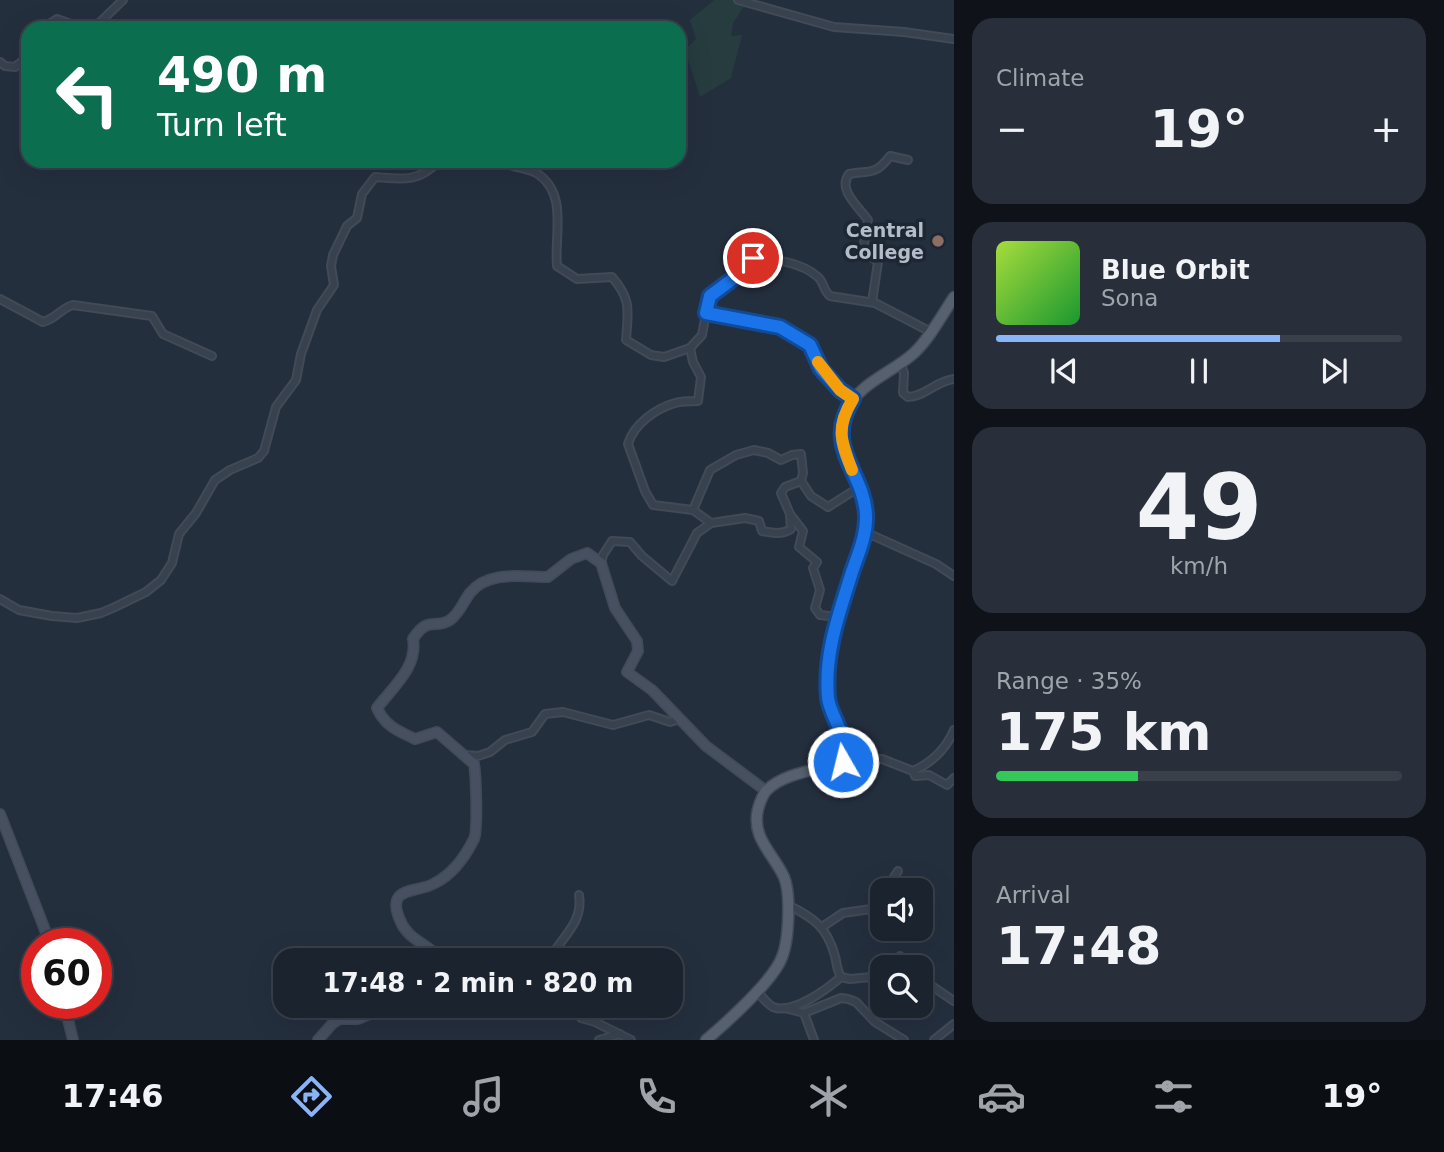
<!DOCTYPE html>
<html lang="en">
<head>
<meta charset="utf-8">
<style>
  body { margin:0; font-family:"DejaVu Sans",sans-serif; background:#282f3a; color:#f1f3f6; height:100vh; display:flex; flex-direction:column; font-size:26px; white-space:nowrap }
  * { box-sizing:border-box; margin:0 }
  p { font-size:23px; color:#a0a4aa }
  .icon { flex:none; width:38px; height:38px; fill:none; stroke:currentColor; stroke-width:2; stroke-linecap:round; stroke-linejoin:round }
  .map { position:relative; flex:1; overflow:hidden }
  .panel { display:flex; flex-direction:column; gap:18px; padding:18px; background:#0f1319; width:490px }
  .panel>* { flex:none }
  .guide { position:absolute; left:21px; top:21px; width:665px; height:147px; border-radius:21px; box-shadow:0 7px 28px #0002,0 0 0 2px #39404a; background:#0b6e4f; color:#fff; overflow:hidden }
  .buttons { position:absolute; left:870px; top:878px; display:grid; gap:14px }
  .buttons a { display:grid; place-items:center; width:63px; height:63px; border-radius:14px; background:#1b232e; box-shadow:0 7px 28px #0002,0 0 0 2px #39404a; font-size:35px }
  .speed { position:absolute; left:21px; top:928px; display:flex; gap:14px; font-size:35px; font-weight:700; text-align:center }
  .speed>* { display:grid; place-content:center; width:91px; height:91px; border-radius:50%; background:#1b232e; box-shadow:0 7px 28px #0002,0 0 0 2px #39404a; line-height:1 }
  .speed .limit { border:10px solid #d22; background:#fff; color:#111 }
  .pin { position:absolute; display:grid; place-items:center; width:60px; height:60px; color:#fff; margin:-30px; border:4px solid #fff; border-radius:50%; box-shadow:0 2px 7px #0007 }
  .me { position:absolute; width:77px; margin:-38px; rotate:352deg; stroke-linejoin:round; filter:drop-shadow(0 0 5px #0008) }
  .turn { display:flex; align-items:center; gap:24px; height:147px; padding:0 21px; font-size:32px }
  .turn .icon { width:91px; height:91px; stroke-width:2.5 }
  .turn b { display:block; font-size:49px; line-height:60px }
  .big { font-size:52px; font-weight:600; line-height:1.1 }
  .panel .widget { flex:1; display:flex; flex-direction:column; justify-content:center; gap:10px; min-width:0; padding:0 24px; border-radius:21px; background:#282f3a }
  .panel .dial { align-items:center; gap:0 }
  .dial b { font-size:91px; line-height:1 }
  .song { display:flex; align-items:center; gap:21px }
  .cover { width:84px; height:84px; border-radius:10px; background:linear-gradient(135deg,hsl(80 70% 55%),hsl(130 70% 35%)) }
  .played { height:7px; border-radius:4px; background:linear-gradient(90deg,#8ab4f8 70%,#39404a 70%) }
  .keys { display:flex; justify-content:space-around; direction:ltr }
  .heat { display:flex; justify-content:space-between; align-items:center; font-size:38px; direction:ltr }
  .charge { height:10px; border-radius:5px; background:linear-gradient(90deg,#34c759 35%,#39404a 0) }
  .trip { position:absolute; left:273px; top:948px; width:410px; height:70px; border-radius:21px; background:#1b232e; box-shadow:0 7px 28px #0002,0 0 0 2px #39404a; font-weight:600; line-height:70px; text-align:center }
  .tabs { display:flex; height:112px; justify-content:space-around; align-items:center; background:#0b0e12; color:#a0a4aa }
  .tabs .icon { width:49px; height:49px }
  .tabs .current { color:#8ab4f8 }
  .tabs b { font-size:32px; color:#f1f3f6 }
  main { display:flex; flex:1; min-height:0 }
  .map>svg:first-child { display:block }
  .green { fill:#263c3f }
  .lines { fill:none; stroke-linecap:round; stroke-linejoin:round }
  .street-casing { stroke:#414a57; stroke-width:10 }
  .secondary-casing { stroke:#414a57; stroke-width:12 }
  .primary-casing { stroke:#414a57; stroke-width:13 }
  .street { stroke:#38414e; stroke-width:6 }
  .secondary { stroke:#465061; stroke-width:9 }
  .primary { stroke:#56606e; stroke-width:10 }
  .route-casing { stroke:#114b97; stroke-width:18 }
  .route { stroke:#1a73e8; stroke-width:12 }
  .slow { stroke:#f59e0b; stroke-width:12 }
  .education-dot { fill:#8d6e63; stroke:#1d2633; stroke-width:2.5 }
  .labels { text-anchor:middle; stroke-width:7; stroke-linejoin:round; paint-order:stroke }
  .poi-label { font-size:19px; font-weight:bold; fill:#b4bcc9; stroke:#1d2633; text-anchor:end }
</style>
</head>
<body>
<main>
<div class="map">
<svg width="954" height="1040" viewBox="0 0 954 1040">
  <rect width="100%" height="100%" fill="#242f3e"/>
  <polygon class="green" points="714,0 735,0 745,5 733,23 731,36 742,35 731,78 700,97 685,50 696,39 690,20"/>
  <g class="lines">
    <g class="street-casing">
      <g id="street">
        <polyline points="738,0 834,27 904,32 954,39"/>
        <polyline points="43,28 57,19 82,28"/>
        <polyline points="94,28 123,0"/>
        <polyline points="0,62 5,66 15,67 25,59 28,52"/>
        <path d="M503 161C513 169 527 167 538 174 568 195 554 234 557 266L577 279 612 277C632 300 628 311 626 340L651 355 664 357 690 348 702 335 706 313 780 327 810 345 821 369 840 390 853 399"/>
        <path d="M0 299 43 322C56 319 61 308 73 305L152 316 163 334 212 356"/>
        <path d="M872 302 878 262 863 250 868 220C859 207 837 190 849 174 870 170 875 176 890 156L908 160"/>
        <path d="M706 313 710 296 738 275 753 258C775 259 801 262 818 277 824 282 823 290 830 296L875 303 931 332"/>
        <path d="M690 348 693 362 701 377 698 401C691 401 682 401 675 403 655 409 634 424 628 444L645 491 653 505 693 510 710 470 736 455 754 450 768 453 781 460 792 455 801 454 803 473 801 481 785 487 781 493 790 514 803 531 799 547 817 562 813 568 820 590 815 608 820 615 838 617"/>
        <path d="M901 365 904 373 903 393 908 397C926 396 934 382 954 379"/>
        <polyline points="801,481 811,496 828,507 858,488"/>
        <path d="M693 510 711 523 745 518 759 521 762 531C773 533 782 535 791 529L790 515"/>
        <polyline points="865,532 936,564 954,576"/>
        <polyline points="601,563 603,555 612,541 630,542 642,556 672,581 697,533 711,523"/>
        <path d="M0 599 19 610 52 616 77 618 101 613 115 607 146 592 161 580 172 563 179 534 196 513 215 480 230 470 258 458 264 451 276 407 296 380 301 354 317 310 334 285 331 266 333 255 347 226 357 218 362 194 375 177C400 179 420 183 438 161"/>
        <polyline points="465,755 478,756 490,752 505,740 532,732 545,714 563,712 613,725 649,715 670,722 680,719"/>
        <polyline points="847,756 882,759 913,771 915,776 929,775 947,785 954,778"/>
        <path d="M913 771C931 763 946 749 954 730"/>
        <polyline points="885,891 898,871"/>
        <path d="M788 905C814 918 827 927 835 956 837 964 837 971 841 977"/>
        <polyline points="822,927 843,913 871,909 882,895"/>
        <path d="M561 961 556 949C568 932 583 918 579 895"/>
        <polyline points="899,968 900,956"/>
        <polyline points="920,978 954,1001"/>
        <path d="M756 991C761 995 767 1004 773 1007 793 1015 827 989 841 977L850 979 882 976"/>
        <polyline points="577,1006 581,1018 595,1022 631,1040"/>
        <polyline points="785,1008 804,1013 841,998 848,999 856,1002 875,1022 904,1040"/>
        <polyline points="804,1013 814,1040"/>
        <polyline points="599,1040 620,1034"/>
        <polyline points="934,1040 954,1024"/>
      </g>
    </g>
    <g class="secondary-casing">
      <g id="secondary">
        <polyline points="0,814 50,943"/>
        <path d="M442 961C430 944 408 941 400 920 385 885 417 894 435 883 453 874 465 857 474 839 478 830 476 776 474 764L437 732 415 739C398 731 385 726 377 708 393 687 418 667 413 639 428 615 435 630 450 620 460 613 463 602 470 593 488 570 522 577 548 577L571 559 587 553 601 563 615 608 637 641 638 651 627 672 652 690 706 746 766 791"/>
        <polyline points="64,1003 73,1040"/>
        <polyline points="318,1040 332,1024 340,1019 358,1019 370,1014 407,1012 414,1006"/>
      </g>
    </g>
    <g class="primary-casing">
      <path id="primary" d="M706 1040C726 1023 774 980 782 957 789 940 791 893 784 877 773 853 751 838 758 809 760 802 763 794 767 790 785 772 820 770 843 762 855 746 835 729 831 714 825 696 827 674 829 656 833 624 845 594 855 564 860 547 868 529 866 512 860 478 829 445 846 411 859 383 892 373 914 353 930 338 942 315 954 297"/>
    </g>
    <use href="#street" class="street"/>
    <use href="#secondary" class="secondary"/>
    <use href="#primary" class="primary"/>
  </g>
  <g class="lines">
    <g class="route-casing">
      <path id="route" d="M753 258 738 275 710 296 706 313 780 327 810 345 821 369 840 390 853 399C822 448 864 470 866 515 867 535 858 554 852 572 839 614 824 653 828 698 830 717 854 746 843 762"/>
    </g>
    <use href="#route" class="route"/>
    <path class="slow" d="M818 362 840 390 853 399C835 428 841 441 852 470"/>
  </g>
  <circle class="education-dot" cx="938" cy="241" r="7"/>
  <g class="labels">
    <g class="poi-label">
      <text x="924" y="237">Central<tspan x="924" dy="22">College</tspan></text>
    </g>
  </g>
</svg>
<div class="buttons">
<a><svg class="icon" aria-label="sound" viewBox="0 0 24 24"><path d="M4 9h4l5-4v14l-5-4H4zM17 9q2 3 0 6"/></svg></a>
<a><svg class="icon" aria-label="search" viewBox="0 0 24 24"><circle cx="10" cy="10" r="6"/><path d="M15 15l6 6"/></svg></a>
</div>
<div class="speed"><div class="limit">60</div></div>
<div class="pin" style="left:753px;top:258px;background:#d93025"><svg class="icon" aria-label="arrive" viewBox="0 0 24 24"><path d="M6 21V4h12l-3 4 3 4H6"/></svg></div>
<svg class="me" style="left:843px;top:762px" viewBox="-20 -20 40 40"><circle r="17" fill="#1a73e8" stroke="#fff" stroke-width="3"/><path d="M0-11L8 9 0 5-8 9z" fill="#fff"/></svg>
<div class="trip">17:48 · 2 min · 820 m</div>
<div class="guide">
<div class="turn"><svg class="icon" aria-label="left" viewBox="0 0 24 24"><path d="M17 20v-9H6M10 6l-5 5 5 5"/></svg><div><b>490 m</b>Turn left</div></div>
</div>
</div>
<section class="panel">
<div class="widget"><p>Climate</p>
<div class="heat"><a>−</a><b class="big">19°</b><a>+</a></div>
</div>
<div class="widget">
<div class="song"><i class="cover"></i><div><b>Blue Orbit</b><p>Sona</p></div></div>
<div class="played"></div>
<div class="keys"><svg class="icon" aria-label="previous" viewBox="0 0 24 24"><path d="M18 5L8 12l10 7zM5 5v14"/></svg><svg class="icon" aria-label="pause" viewBox="0 0 24 24"><path d="M8 5v14M16 5v14"/></svg><svg class="icon" aria-label="next" viewBox="0 0 24 24"><path d="M6 5l10 7-10 7zM19 5v14"/></svg></div>
</div>
<div class="widget dial"><b>49</b><p>km/h</p></div>
<div class="widget"><p>Range · 35%</p><b class="big">175 km</b><div class="charge"></div></div>
<div class="widget"><p>Arrival</p><b class="big">17:48</b></div>
</section>
</main>
<nav class="tabs">
<b>17:46</b>
<svg class="icon current" aria-label="directions" viewBox="0 0 24 24"><path d="M12 3l9 9-9 9-9-9zM9 14v-3h6M13 9l2 2-2 2"/></svg>
<svg class="icon" aria-label="music" viewBox="0 0 24 24"><path d="M9 18V5l10-2v13"/><circle cx="6" cy="18" r="3"/><circle cx="16" cy="16" r="3"/></svg>
<svg class="icon" aria-label="phone" viewBox="0 0 24 24"><path d="M5 4h4l2 5-3 2q2 4 5 5l2-3 5 2v4C11 20 4 13 5 4z"/></svg>
<svg class="icon" aria-label="climate" viewBox="0 0 24 24"><path d="M12 3v18M4 7l16 10M4 17L20 7"/></svg>
<svg class="icon" aria-label="car" viewBox="0 0 24 24"><path d="M5 17H2v-5l4-1 3-4h7l3 4 3 1v5h-3M9 17h6M6 11h13"/><circle cx="7" cy="17" r="2"/><circle cx="17" cy="17" r="2"/></svg>
<svg class="icon" aria-label="filters" viewBox="0 0 24 24"><path d="M4 7h16M4 17h16"/><circle cx="9" cy="7" r="2"/><circle cx="15" cy="17" r="2"/></svg>
<b>19°</b>
</nav>
</body>
</html>
